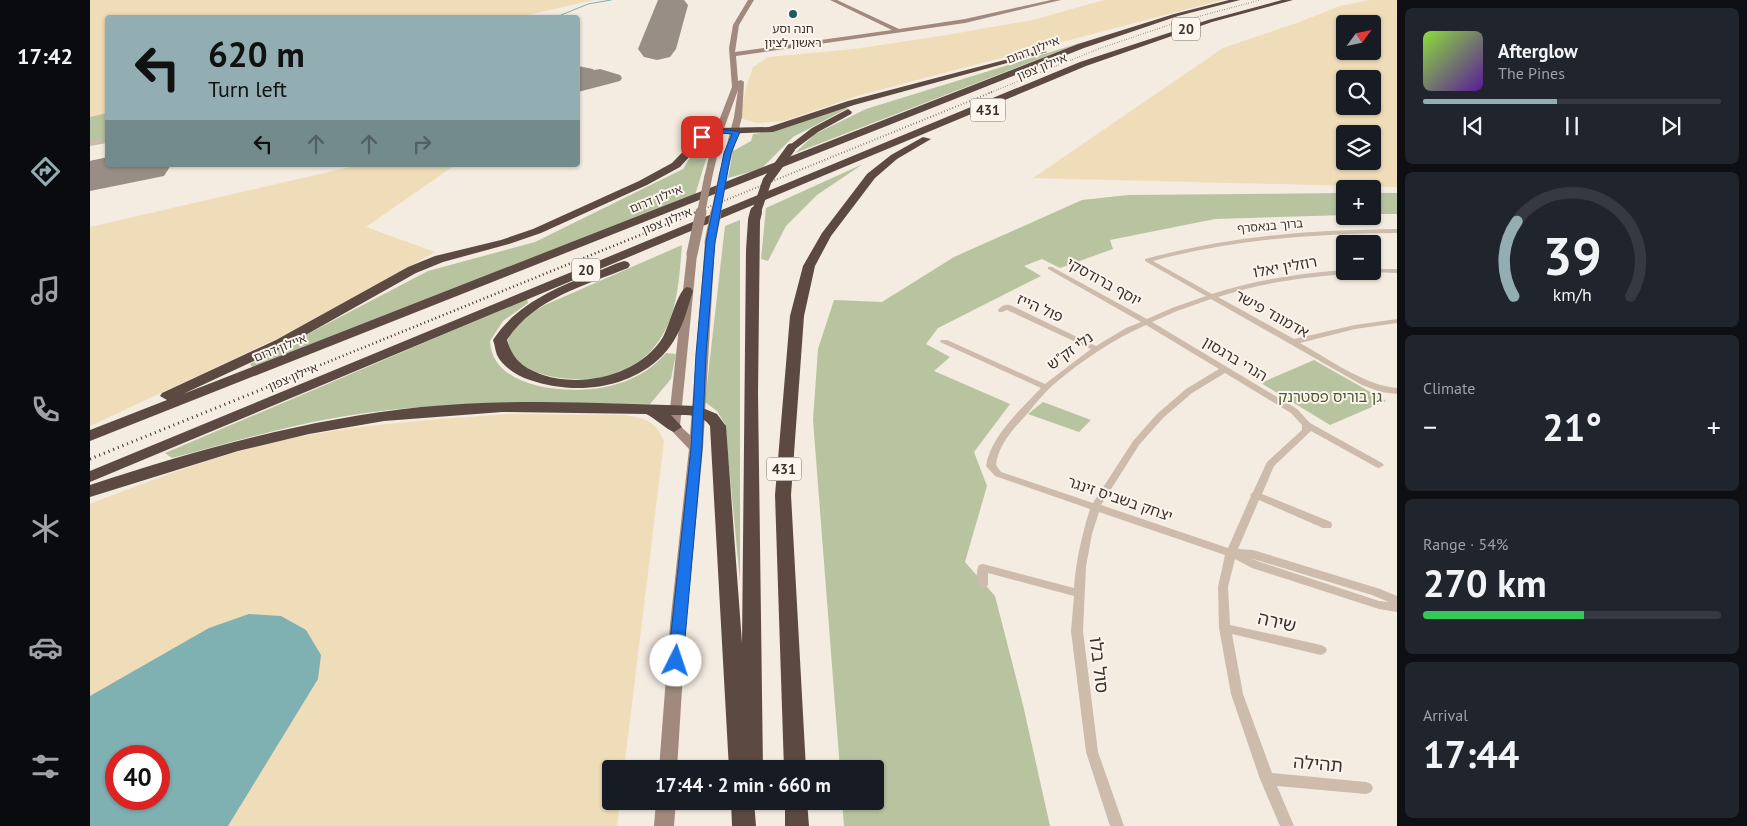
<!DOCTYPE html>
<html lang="en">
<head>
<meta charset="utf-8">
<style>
  body { margin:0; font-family:"PT Sans","Noto Sans Hebrew",sans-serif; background:#20242c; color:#f1f3f6; height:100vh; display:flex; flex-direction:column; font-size:19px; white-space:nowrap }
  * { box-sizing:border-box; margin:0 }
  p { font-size:16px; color:#9ea1a6 }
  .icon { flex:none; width:28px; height:28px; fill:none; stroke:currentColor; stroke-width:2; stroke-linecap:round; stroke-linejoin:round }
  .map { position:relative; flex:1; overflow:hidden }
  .details { display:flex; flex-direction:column; gap:8px; padding:8px; background:#0d0f14; width:350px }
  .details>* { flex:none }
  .top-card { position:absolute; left:15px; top:15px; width:475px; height:152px; border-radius:5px; box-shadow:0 1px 4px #0004; background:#92aeb2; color:#111; overflow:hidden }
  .needle { width:32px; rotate:57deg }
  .tools { position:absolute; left:1246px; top:15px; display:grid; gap:10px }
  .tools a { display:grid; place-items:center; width:45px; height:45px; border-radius:5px; background:#171b24; box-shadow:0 1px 4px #0004; font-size:25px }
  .speed { position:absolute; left:15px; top:745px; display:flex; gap:10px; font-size:25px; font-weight:700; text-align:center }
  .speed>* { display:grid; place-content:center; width:65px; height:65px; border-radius:50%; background:#171b24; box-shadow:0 1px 4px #0004; line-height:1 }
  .speed .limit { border:8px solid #d22; background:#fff; color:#111 }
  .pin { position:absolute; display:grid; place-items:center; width:42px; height:42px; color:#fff; margin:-21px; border-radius:10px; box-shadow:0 2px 8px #0006 }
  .me { position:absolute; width:55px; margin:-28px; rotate:4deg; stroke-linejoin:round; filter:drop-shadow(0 0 4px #0008) }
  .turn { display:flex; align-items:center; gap:18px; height:105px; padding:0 20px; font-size:22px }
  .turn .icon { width:65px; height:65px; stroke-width:2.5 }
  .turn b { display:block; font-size:35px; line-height:42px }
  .lanes { display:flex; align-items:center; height:48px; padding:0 20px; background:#0003; justify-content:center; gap:25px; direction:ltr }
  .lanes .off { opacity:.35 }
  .big { font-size:38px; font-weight:800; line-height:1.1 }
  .details .tile { flex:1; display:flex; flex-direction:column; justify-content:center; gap:8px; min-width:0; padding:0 18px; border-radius:8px; background:#20242c }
  .details .dial { align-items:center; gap:0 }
  .dial svg { height:130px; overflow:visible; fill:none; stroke:#363941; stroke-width:7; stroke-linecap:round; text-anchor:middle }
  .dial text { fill:#f1f3f6; stroke:none }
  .song { display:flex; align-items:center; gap:15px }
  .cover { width:60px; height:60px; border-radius:8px; background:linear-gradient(135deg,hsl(90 70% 55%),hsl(270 70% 35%)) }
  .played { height:5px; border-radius:2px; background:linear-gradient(90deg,#92aeb2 45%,#363941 45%) }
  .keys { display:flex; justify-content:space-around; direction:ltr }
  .heat { display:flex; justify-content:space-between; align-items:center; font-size:28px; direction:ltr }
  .charge { height:8px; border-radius:4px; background:linear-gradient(90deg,#34c759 54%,#363941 0) }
  .trip { position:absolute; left:512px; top:760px; width:282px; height:50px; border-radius:5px; background:#171b24; box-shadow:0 1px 4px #0004; font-weight:800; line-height:50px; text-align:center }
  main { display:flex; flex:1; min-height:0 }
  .tab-bar { display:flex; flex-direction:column; width:90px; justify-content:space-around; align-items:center; background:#090b0e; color:#9ea1a6 }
  .tab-bar .icon { width:35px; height:35px }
  .tab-bar .on { color:#92aeb2 }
  .tab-bar b { font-size:22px; color:#f1f3f6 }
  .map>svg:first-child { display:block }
  .green { fill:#b8c4a0 }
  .sand { fill:#efdcb8; fill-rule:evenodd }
  .water { fill:#7fb0b2; fill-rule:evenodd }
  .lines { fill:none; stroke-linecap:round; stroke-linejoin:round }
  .stream { stroke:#7fb0b2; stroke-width:1 }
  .taxiway { fill:#988e86; fill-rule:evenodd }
  .runway { fill:#988e86; fill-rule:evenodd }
  .street { fill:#cdbbac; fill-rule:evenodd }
  .secondary { fill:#a18a7d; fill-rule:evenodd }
  .highway { fill:#5c4a42; fill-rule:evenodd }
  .rail-far3 { stroke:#3b302b; stroke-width:1; stroke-dasharray:0.5 2; stroke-linecap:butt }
  .rail-far2 { stroke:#3b302b; stroke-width:2; stroke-dasharray:0.5 2.5; stroke-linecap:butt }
  .rail-far1 { stroke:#3b302b; stroke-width:2.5; stroke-dasharray:1 3; stroke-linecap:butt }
  .rail { stroke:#3b302b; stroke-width:3; stroke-dasharray:1 4; stroke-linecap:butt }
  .secondary-bridge-far1 { stroke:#a18a7d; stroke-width:8 }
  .secondary-bridge { stroke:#a18a7d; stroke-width:11 }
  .highway-bridge-far1 { stroke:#5c4a42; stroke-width:9 }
  .highway-bridge { stroke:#5c4a42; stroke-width:12 }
  .route { fill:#1a73e8; stroke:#114b97 }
  .poi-dot { fill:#1f5a5e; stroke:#fbf5ee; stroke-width:2 }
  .labels { text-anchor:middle; stroke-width:4; stroke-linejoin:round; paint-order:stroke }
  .far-poi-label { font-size:12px; fill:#3b302b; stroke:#fbf5ee }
  .far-street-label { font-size:12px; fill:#3b302b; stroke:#fbf5ee }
  .shield { fill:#fbf5ee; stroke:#756b66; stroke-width:1 }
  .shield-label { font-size:14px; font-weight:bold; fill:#3b302b }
  .street-label { font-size:15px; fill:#3b302b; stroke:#fbf5ee }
  .park-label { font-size:15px; fill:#4a5a2e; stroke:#fbf5ee }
  .near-street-label { font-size:18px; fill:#3b302b; stroke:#fbf5ee }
</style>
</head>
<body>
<main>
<nav class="tab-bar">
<b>17:42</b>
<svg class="icon on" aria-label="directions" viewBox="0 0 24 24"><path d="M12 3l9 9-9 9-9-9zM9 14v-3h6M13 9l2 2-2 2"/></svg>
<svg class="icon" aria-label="music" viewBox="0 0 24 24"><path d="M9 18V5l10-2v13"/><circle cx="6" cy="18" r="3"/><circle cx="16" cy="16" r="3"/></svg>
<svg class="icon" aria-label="phone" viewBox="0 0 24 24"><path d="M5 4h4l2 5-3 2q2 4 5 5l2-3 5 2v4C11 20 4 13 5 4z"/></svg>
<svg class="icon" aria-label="climate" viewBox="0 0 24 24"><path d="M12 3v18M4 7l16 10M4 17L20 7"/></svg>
<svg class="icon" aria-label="car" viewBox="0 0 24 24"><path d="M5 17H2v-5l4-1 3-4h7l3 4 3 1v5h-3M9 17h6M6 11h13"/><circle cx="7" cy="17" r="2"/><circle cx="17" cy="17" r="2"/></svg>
<svg class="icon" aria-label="filters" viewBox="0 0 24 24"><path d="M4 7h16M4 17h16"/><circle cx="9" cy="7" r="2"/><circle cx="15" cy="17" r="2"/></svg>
</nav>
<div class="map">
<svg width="1307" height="826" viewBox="0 0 1307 826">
  <rect width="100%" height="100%" fill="#f4ebe1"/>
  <g class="green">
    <polygon points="993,42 705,153 725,134 776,109"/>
    <polygon points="17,103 17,143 0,146 0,106"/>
    <polygon points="752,108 758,108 703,137 671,169 638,178 643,151 661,141 663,134 678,132"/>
    <polygon points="609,143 618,153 605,195 164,369 160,364 338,271 445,242 593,169"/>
    <polygon points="773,164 727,195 696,226 678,261 671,259 676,208"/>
    <polygon points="1255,193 1255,215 1125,219 1020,240 1023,249 970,268 952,259 934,266 951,276 848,328 836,344 860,357 844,371 920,404 884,452 897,486 875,562 905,596 933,705 960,826 754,826 752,801 786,801 786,769 750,769 723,420 728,349 744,300 792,302 864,257 992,200 1038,195"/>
    <polygon points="1282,193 1307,193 1307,214 1283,214"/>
    <polygon points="650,220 650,581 635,424 627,411 615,402 635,226"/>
    <path d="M592 245C589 279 588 318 565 346 554 361 535 371 517 376 489 384 420 379 418 340L423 329 441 313 455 305Z"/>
    <path d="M437 299 438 303 413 321 400 341C402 391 484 395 520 386 541 381 562 370 576 353L586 354 581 379 560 404C460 403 361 400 262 415 201 424 141 443 82 458L75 453Z"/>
    <polygon points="1224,360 1296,401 1240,425 1171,383"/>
    <polygon points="953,402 1001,420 989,432 938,414"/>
  </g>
  <g class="sand">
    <polygon points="0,0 504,0 424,18 18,18 17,113 0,117"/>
    <polygon points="1014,0 1132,0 770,95 694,121 667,123 650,118 656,88 663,67 678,57 764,49 857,35 943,20"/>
    <path d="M1280 0H1307V187L943 178 1133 48 1207 23 1250 6ZM1255 24H1282V51H1255ZM1255 79H1282V106H1255ZM1255 134H1282V161H1255Z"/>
    <polygon points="269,165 365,165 276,227 345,252 199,333 0,426 0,227"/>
    <path d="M419 414 534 415C555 418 566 421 574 441L534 769H521V801H530L527 826H0V504C56 482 112 461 169 446 251 425 335 420 419 414ZM26 756H69V799H26Z"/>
  </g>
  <path class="water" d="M159 614 191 616 216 630 231 655 228 679 138 826H0V696L119 628ZM69 756V799H26V756Z"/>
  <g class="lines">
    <polyline class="stream" points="464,18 498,4 521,0"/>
    <g class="taxiway">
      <polygon points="510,69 530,75 532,78 530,81 488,92 488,73"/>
      <polygon points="18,158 18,165 27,165 25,168 0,173 0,161"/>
    </g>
    <g class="runway">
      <polygon points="568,0 594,0 598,5 586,49 580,57 567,60 554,57 548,49"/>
      <polygon points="488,66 503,69 509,78 503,87 488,90"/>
      <polygon points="18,157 18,165 81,165 74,176 0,191 0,161"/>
    </g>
    <g class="street">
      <polygon points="18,137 18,141 0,145 0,141"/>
      <path d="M1307 229V233C1224 234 1143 239 1063 261L1122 294C1165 280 1211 273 1255 270V271H1277L1274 273C1225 276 1175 281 1128 297L1204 339 1265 325 1307 319V323L1265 329 1210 343C1237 358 1276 386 1307 388V394L1291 392 1272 385 1121 299 1087 311 1062 322 1207 409 1220 423 1292 463 1294 465 1289 468 1286 467 1221 431 1184 466 1172 494 1241 522 1242 525 1241 528H1233L1169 500 1148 549 1163 550 1290 589 1307 596V612L1289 609 1162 568 1145 559 1138 587 1140 625 1231 645 1235 647 1237 650 1235 653 1231 655 1142 634 1153 694 1182 773 1276 782 1281 784 1283 788 1281 792 1276 794 1187 786 1204 826H1190L1170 779 1141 694 1129 628 1128 587 1135 555 1009 512 1002 534 996 566 993 631 1008 752 1034 826H1020L996 752 981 631 984 596 898 573V584L897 587 893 588 889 587C886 582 886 570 889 565L893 564 984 588C986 560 992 535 1000 509L905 476 896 466C900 437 931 409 951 388L850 342 851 340H857L955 384 1001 349 917 310 912 312H909L908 310C911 306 915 304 920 305L1006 346 1036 328 1051 322 958 269V267H962L1057 319 1082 308 1116 296 1055 261V259C1140 236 1219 230 1307 229ZM1056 325 1129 369 1096 389 1067 414 1043 441 1003 503 911 472 906 465C908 445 924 428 937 414 945 404 953 394 963 385 991 361 1022 340 1056 325ZM1135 373 1201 413 1212 425V430L1177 462 1163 492 1160 495 1161 496 1138 548 1011 505 1049 445 1073 418 1102 393ZM1160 558 1282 595 1299 602 1289 601 1170 562Z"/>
      <polygon points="1282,269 1307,269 1307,273 1280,272 1279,271 1282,271"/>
    </g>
    <g class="secondary">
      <polygon points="658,0 664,0 649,25 645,52 802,30 740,0 747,0 809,29 875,19 961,0 971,0 875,23 646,56 648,81 651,80 654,82 652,117 637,174 630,176 629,174 644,117 648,90 633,131 622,178 618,181 614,178 625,131 642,87 639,48 643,25"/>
      <polygon points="620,239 625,242 613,448 596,625 587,769 569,769 580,625 599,449 578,427 597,254 602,251 607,254 590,426 600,435 615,242"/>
      <polygon points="566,801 586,801 584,826 564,826"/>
    </g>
    <g class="highway">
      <polygon points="1139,0 1150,0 1088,16 994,48 0,441 0,430 77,400 70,396 72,393 186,340 318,267 345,256 411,240 443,229 549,181 582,163 609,135 629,128 679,127 758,101 953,50 957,52 764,105 683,132 630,134 615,139 590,167 557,185 451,233 419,244 353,262 326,273 196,346 93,394 988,44 1084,14"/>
      <polygon points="1192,0 1203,0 1122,22 996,66 0,482 0,471 990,62 1118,20"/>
      <polygon points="758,109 762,112 761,114 728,132 704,150 696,148 722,128"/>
      <polygon points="833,137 841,139 807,159 785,178 741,236 725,266 714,316 701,495 716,769 694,769 685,495 700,316 713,266 732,233 777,174 801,155"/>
      <path d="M664 217 670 220 668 393 673 769H639L620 426C612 413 595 415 581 415L592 427 584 432C577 430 565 418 556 414L412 412 294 421 219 434 148 451 0 497V485C108 449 218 419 331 407 423 398 516 403 608 406L627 414 636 426 652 643 656 250 658 220Z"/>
      <path d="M534 261 538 262 540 265 538 268C496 285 443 299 417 340 423 360 433 368 453 375 493 388 550 375 573 337 579 327 588 289 597 287L601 288 603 291C596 314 590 338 572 356 538 390 483 395 440 380 427 376 413 367 407 355 405 350 405 345 403 340 426 305 463 289 501 274 512 270 523 264 534 261Z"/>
      <polygon points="641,801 664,801 666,826 642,826"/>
      <polygon points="695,801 717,801 719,826 695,826"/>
    </g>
    <polyline class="rail-far3" points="899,93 1011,48 1088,22 1170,0"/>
    <polyline class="rail-far2" points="604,213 902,92"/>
    <polyline class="rail-far1" points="223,368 607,212"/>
    <polyline class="rail" points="0,459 227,367"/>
    <g class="secondary-bridge-far1">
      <polyline points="611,213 618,178"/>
      <polyline points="625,213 633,174"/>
    </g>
    <g class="secondary-bridge">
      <polyline points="620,242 626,212"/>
      <polyline points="602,254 611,212"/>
    </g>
    <polyline class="highway-bridge-far1" points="666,213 677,181 701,148"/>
    <polyline class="highway-bridge" points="664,220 666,212"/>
  </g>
  <polygon class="route" points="629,129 650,132 641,153 625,242 616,354 612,448 593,661 591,666 586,668 580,666 578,661 601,448 606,354 616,242 634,153 642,134 630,133 612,139 608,137"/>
  <circle class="poi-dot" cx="703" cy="14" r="5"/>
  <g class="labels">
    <g class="far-poi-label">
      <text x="703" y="33">חנה וסע<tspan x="703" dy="14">ראשון לציון</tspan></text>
    </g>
    <g class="far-street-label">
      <text transform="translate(943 50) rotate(-21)" y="4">איילון דרום</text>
      <text transform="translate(952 67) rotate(-22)" y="4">איילון צפון</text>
      <text transform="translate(566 199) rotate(-22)" y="4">איילון דרום</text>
      <text transform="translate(577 221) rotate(-22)" y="4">איילון צפון</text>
      <text transform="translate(1180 226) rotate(-5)" y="4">ברוך בנאסרף</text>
      <text transform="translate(190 348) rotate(-22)" y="4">איילון דרום</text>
      <text transform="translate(203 377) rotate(-23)" y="4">איילון צפון</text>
    </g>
    <g class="shield">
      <rect x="1082" y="17.5" width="28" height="23" rx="4"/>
      <rect x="880.5" y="98.5" width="35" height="23" rx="4"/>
      <rect x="482" y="258.5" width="28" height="23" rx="4"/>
      <rect x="676.5" y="457.5" width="35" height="23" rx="4"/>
    </g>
    <g class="shield-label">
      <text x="1096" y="34">20</text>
      <text x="898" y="115">431</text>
      <text x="496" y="275">20</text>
      <text x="694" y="474">431</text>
    </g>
    <g class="street-label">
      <text transform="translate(1195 267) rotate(-10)" y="5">רוזלין יאלו</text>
      <text transform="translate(1014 282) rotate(29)" y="5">יוסף ברודסקי</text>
      <text transform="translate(950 308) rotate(24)" y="5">פול הייז</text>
      <text transform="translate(1182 314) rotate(29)" y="5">אדמונד פישר</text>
      <text transform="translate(980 351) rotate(-36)" y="5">נלי זק"ש</text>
      <text transform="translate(1145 359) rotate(31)" y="5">הנרי ברגסון</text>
      <text transform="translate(1030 499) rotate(19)" y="5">יצחק בשביס זינגר</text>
    </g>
    <g class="park-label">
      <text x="1240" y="402">גן בוריס פסטרנק</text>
    </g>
    <g class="near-street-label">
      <text transform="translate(1187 622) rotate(13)" y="6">שירה</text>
      <text transform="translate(1009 665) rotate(83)" y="6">סול בלו</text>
      <text transform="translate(1228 764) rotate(5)" y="6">תהילה</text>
    </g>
  </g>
</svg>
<div class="tools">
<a><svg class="needle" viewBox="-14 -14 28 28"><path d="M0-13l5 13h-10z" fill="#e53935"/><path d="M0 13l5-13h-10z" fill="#9ea1a6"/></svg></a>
<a><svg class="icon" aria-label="search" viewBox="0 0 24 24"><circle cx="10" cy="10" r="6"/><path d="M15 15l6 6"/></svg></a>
<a><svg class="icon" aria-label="layers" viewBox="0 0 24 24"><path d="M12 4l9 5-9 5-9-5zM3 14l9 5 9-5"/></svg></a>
<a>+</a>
<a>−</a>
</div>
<div class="speed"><div class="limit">40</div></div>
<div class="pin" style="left:612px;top:137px;background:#d93025"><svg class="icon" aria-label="arrive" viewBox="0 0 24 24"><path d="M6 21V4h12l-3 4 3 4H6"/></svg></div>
<svg class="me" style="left:586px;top:661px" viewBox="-20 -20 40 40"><circle r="19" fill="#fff"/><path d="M0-13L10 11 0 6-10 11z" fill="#1a73e8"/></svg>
<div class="trip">17:44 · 2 min · 660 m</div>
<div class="top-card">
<div class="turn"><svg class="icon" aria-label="left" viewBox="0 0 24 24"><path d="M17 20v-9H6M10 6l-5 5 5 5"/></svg><div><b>620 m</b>Turn left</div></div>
<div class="lanes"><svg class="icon" aria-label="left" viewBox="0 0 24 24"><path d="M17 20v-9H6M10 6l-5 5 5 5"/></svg><svg class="icon off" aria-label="ahead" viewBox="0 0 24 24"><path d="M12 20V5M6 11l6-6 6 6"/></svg><svg class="icon off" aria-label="ahead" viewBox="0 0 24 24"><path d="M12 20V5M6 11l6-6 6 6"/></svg><svg class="icon off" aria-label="right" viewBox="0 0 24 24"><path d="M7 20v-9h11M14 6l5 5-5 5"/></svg></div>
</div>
</div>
<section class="details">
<div class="tile">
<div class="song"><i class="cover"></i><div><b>Afterglow</b><p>The Pines</p></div></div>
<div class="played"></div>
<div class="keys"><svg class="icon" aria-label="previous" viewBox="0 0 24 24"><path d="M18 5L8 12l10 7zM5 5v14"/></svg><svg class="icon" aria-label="pause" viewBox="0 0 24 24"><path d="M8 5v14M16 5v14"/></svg><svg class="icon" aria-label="next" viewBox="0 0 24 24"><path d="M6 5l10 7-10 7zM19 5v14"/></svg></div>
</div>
<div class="tile dial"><svg viewBox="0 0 100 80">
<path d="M14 69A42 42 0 1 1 86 69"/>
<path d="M14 69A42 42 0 0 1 16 23" stroke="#92aeb2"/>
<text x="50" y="56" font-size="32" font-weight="700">39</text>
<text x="50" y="72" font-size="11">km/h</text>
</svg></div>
<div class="tile"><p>Climate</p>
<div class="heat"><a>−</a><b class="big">21°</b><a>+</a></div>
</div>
<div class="tile"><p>Range · 54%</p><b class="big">270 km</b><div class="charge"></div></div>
<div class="tile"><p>Arrival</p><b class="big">17:44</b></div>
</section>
</main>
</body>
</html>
